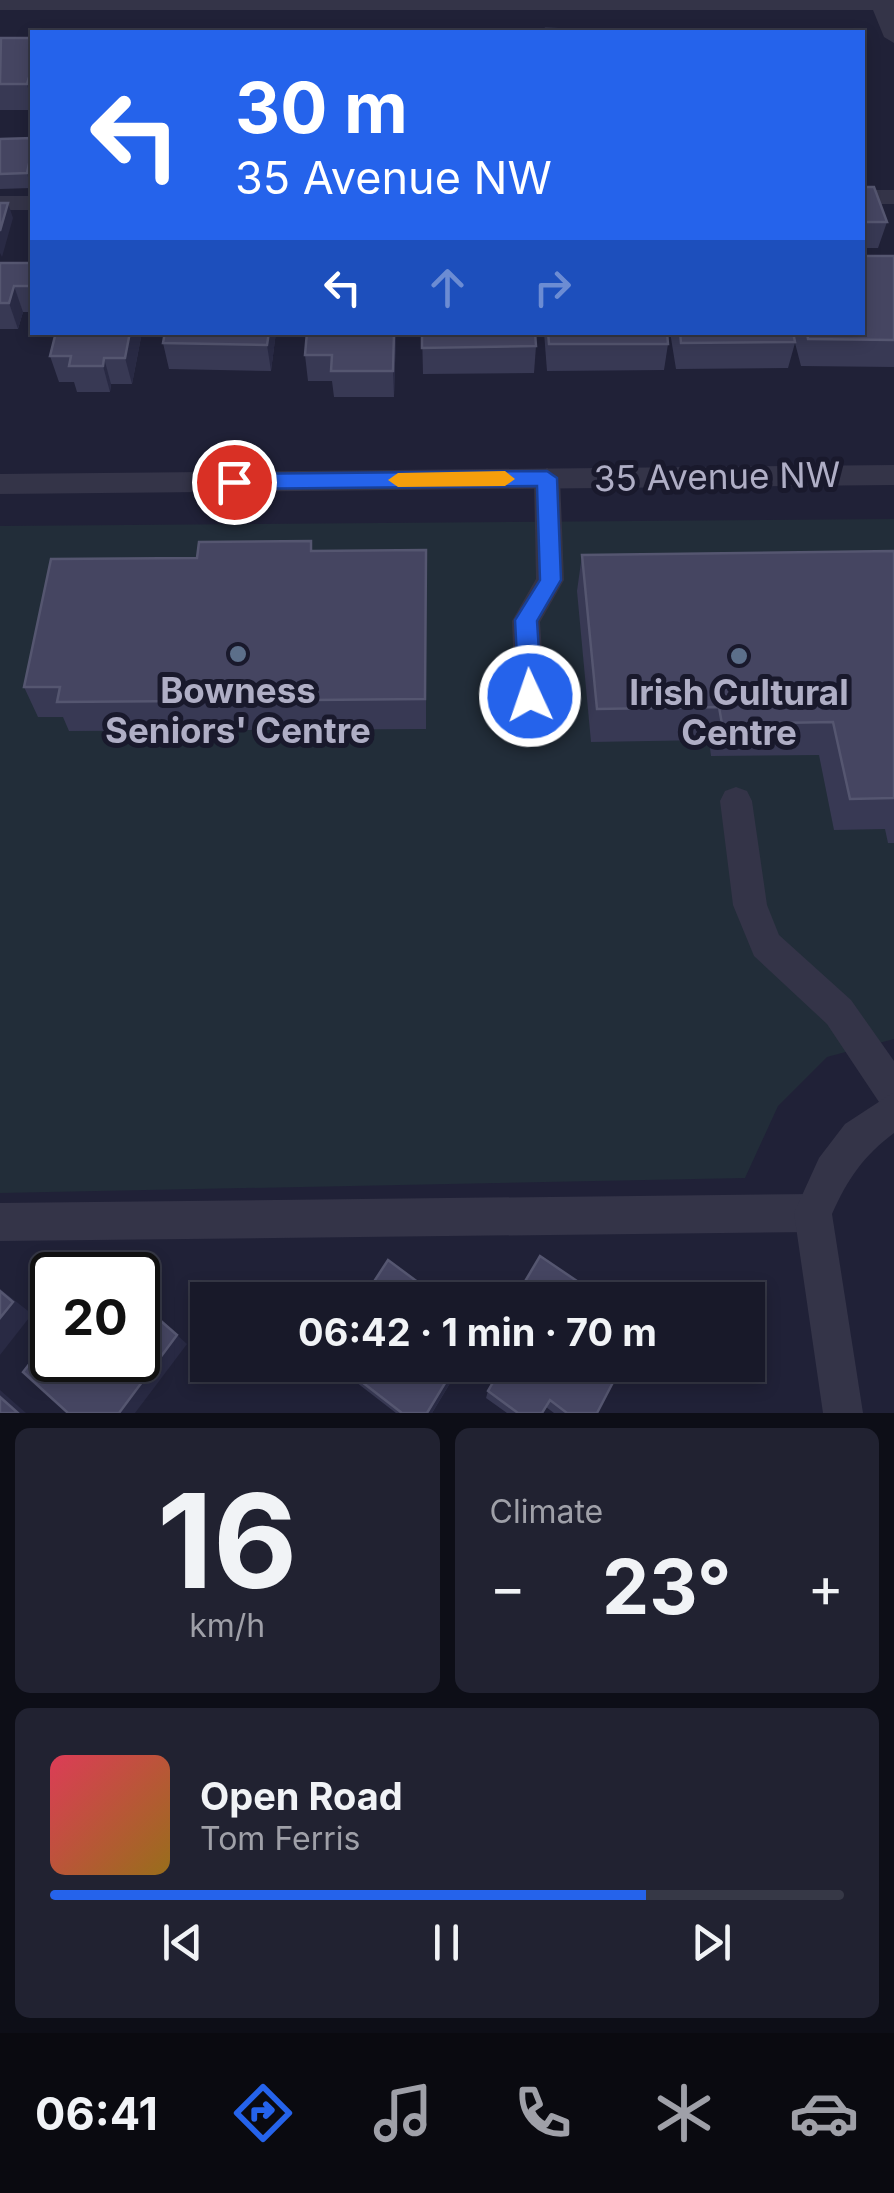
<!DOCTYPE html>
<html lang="en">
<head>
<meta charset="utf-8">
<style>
  body { margin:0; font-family:Inter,sans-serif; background:#212231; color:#f1f3f6; height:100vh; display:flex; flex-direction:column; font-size:38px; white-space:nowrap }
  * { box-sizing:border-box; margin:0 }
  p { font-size:32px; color:#9fa0a8 }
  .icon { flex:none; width:55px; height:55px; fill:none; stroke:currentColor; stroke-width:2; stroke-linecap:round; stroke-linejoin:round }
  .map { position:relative; height:1413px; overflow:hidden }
  .details { display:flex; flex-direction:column; gap:15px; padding:15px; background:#0d0e17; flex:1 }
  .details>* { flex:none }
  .hud { position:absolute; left:30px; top:30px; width:835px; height:305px; border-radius:0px; box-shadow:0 5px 15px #0003,0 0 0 2px #363846; background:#2563eb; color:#fff; overflow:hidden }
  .speed { position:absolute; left:30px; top:1252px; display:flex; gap:20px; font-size:50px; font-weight:700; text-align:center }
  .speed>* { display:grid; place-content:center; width:130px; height:130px; border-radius:50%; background:#181929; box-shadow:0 5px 15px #0003,0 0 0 2px #363846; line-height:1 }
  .speed .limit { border:5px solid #111; border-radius:15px; background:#fff; color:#111 }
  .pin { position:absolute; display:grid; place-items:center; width:85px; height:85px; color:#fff; margin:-42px; border:5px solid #fff; border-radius:50%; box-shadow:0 2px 10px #0007 }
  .me { position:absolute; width:110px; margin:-55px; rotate:357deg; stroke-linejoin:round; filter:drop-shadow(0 0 8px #0008) }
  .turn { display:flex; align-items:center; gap:35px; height:210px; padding:0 40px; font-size:45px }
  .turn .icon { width:130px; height:130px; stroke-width:2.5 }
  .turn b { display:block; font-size:70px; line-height:85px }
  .lanes { display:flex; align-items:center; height:95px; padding:0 40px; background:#0003; justify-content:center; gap:50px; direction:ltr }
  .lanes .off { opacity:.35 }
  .big { font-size:75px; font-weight:700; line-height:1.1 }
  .details .widget { flex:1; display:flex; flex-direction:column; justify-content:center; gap:15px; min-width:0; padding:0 35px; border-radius:15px; background:#212231 }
  .details .dial { align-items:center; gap:0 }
  .dial b { font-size:130px; line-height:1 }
  .song { display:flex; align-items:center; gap:30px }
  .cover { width:120px; height:120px; border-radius:15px; background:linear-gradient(135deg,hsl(350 70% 55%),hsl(40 70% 35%)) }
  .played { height:10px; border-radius:5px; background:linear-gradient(90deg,#2563eb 75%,#363846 75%) }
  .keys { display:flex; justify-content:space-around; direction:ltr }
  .heat { display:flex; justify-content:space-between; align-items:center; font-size:55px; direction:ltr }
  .details .tiles { flex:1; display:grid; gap:15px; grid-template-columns:1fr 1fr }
  .widget:last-child { grid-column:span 2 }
  .trip { position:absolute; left:190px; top:1282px; width:575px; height:100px; border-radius:0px; background:#181929; box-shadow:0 5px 15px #0003,0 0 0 2px #363846; font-weight:700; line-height:100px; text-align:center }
  .tabs { display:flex; height:160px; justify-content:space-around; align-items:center; background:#0a0a10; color:#9fa0a8 }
  .tabs .icon { width:70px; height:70px }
  .tabs .selected { color:#2563eb }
  .tabs b { font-size:45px; color:#f1f3f6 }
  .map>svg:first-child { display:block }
  .green { fill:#222d39 }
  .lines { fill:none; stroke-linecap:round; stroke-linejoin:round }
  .lane { fill:#343448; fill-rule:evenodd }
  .street { fill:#343448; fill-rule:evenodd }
  .wall { fill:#383954 }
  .shaded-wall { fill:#292a44 }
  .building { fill:#454561; stroke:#555670; stroke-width:2.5 }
  .route { fill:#2563eb; stroke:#184099; stroke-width:2.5 }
  .slow { fill:#f59e0b }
  .service-dot { fill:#5c6f8a; stroke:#19192c; stroke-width:4 }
  .labels { text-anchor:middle; stroke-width:10; stroke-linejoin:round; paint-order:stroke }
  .street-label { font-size:35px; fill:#afaec5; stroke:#19192c }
  .poi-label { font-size:35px; font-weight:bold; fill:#afaec5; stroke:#19192c }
</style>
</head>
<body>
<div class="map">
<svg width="894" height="1413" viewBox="0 0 894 1413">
  <rect width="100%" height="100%" fill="#202137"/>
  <polygon class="green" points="894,519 894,1039 827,1057 778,1106 745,1178 0,1193 0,526"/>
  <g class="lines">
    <g class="lane">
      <rect x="862" y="190" width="32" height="14"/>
      <rect x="0" y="196" width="32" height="14"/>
      <polygon points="547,468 560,478 564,580 540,622 545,696 541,705 530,708 519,705 515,696 512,621 536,579 534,478"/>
      <polygon points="736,787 747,791 752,801 767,905 779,935 851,1000 894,1061 894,1110 881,1105 827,1024 754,956 733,905 720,801 725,791"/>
      <polygon points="813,1194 826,1200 832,1213 826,1226 813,1232 0,1241 0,1203"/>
    </g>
    <g class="street">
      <polygon points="0,0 894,0 894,43 884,37 873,10 0,10"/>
      <polygon points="894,465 894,485 0,494 0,474"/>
      <path d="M894 1092V1133C864 1155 847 1180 832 1214L863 1413H823L794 1213 819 1158 845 1124Z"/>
    </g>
  </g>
  <g class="wall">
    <polygon points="32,38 32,110 0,110 0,41"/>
    <polygon points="32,138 31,188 0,189 0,139"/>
    <polygon points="862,187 887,222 878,248 862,248"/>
    <polygon points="894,256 894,367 801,366 795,343 788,368 676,369 670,332 862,332"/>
    <polygon points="0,263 32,263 32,312 23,312 18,329 0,329"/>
    <polygon points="56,332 142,332 132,384 111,384 110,392 77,392 74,382 59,382 50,356"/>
    <polygon points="276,332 271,371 169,369 163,343"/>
    <polygon points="396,332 394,397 334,397 332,381 308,381 305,355"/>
    <polygon points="422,332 536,346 534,373 423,374"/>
    <polygon points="544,332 667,332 668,344 664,370 547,371"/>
    <polygon points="312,551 426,582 426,729 69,731 63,717 38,717 24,687 197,558"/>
    <polygon points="894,551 894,843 888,843 885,829 834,830 819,755 711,756 709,740 591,742 577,591 582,555"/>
    <polygon points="334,1365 461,1365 432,1413 396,1413"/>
    <polygon points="493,1365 622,1365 597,1413 554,1413 546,1407 543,1413 507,1413 486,1398 488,1391 500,1371"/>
  </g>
  <g class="shaded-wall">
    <polygon points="30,74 32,85 32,104 27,84"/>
    <polygon points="32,150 32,183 31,188 27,173"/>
    <polygon points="8,203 13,218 2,257 0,253 0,231"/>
    <polygon points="14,286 23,312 18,329 9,303"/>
    <polygon points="130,332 142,332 132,384 125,358"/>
    <polygon points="269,332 276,332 271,371 267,345"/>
    <polygon points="394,332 396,332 394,397 393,371"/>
    <polygon points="104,358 111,384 110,392 103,366"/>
    <polygon points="0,1289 32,1314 0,1355"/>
    <polygon points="177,1335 187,1344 135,1413 119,1413"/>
    <polygon points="456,1365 461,1365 432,1413 427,1413"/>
    <polygon points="0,1390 26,1413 18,1413 0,1397"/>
  </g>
  <g class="building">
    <polygon points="546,29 597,30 597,32 546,32"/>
    <rect x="422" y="30" width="92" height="2"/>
    <polygon points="1,38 32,38 32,74 30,74 27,84 0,84"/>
    <polygon points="32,138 32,150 27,173 0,174 0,139"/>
    <polygon points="862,187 874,187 887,222 862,222"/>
    <polygon points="0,203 8,203 0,231"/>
    <polygon points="862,256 894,256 894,340 808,339 807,332 862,332"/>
    <polygon points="0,263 32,263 32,276 30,286 14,286 9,303 0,303"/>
    <polygon points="56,332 130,332 125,358 104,358 103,366 69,366 71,356 50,356"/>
    <polygon points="165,332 269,332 267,345 163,343"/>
    <polygon points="307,332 394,332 393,371 331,371 332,355 305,355"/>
    <polygon points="422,332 535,332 536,346 422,348"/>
    <polygon points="548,332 667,332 668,344 549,344"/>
    <polygon points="680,332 793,332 795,342 681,343"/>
    <polygon points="311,541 311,551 426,550 425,699 57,702 60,687 24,687 51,559 197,558 199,542"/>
    <polygon points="894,551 894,798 850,799 833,722 722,724 719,707 597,709 582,555"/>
    <polygon points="540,1256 605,1300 514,1300"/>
    <polygon points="388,1260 442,1300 362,1300"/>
    <polygon points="0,1291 13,1302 0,1318"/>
    <polygon points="138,1301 177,1335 119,1413 68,1413 23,1372 52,1335 52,1360 138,1360"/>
    <polygon points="340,1365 456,1365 427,1413 402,1413"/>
    <polygon points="503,1365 622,1365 597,1413 567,1413 550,1400 542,1413 518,1413 488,1391"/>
    <polygon points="0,1397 18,1413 0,1413"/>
  </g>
  <polygon class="route" points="547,471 557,478 561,580 537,621 542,696 530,706 519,696 515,620 540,580 537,486 234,489 224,482 234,474"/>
  <polygon class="slow" points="505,471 515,479 505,486 398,487 388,480 398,473"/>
  <g class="service-dot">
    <circle cx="238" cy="654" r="10"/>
    <circle cx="739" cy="656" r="10"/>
  </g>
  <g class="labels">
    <g class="street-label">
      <text transform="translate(717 477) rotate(-1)" y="12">35 Avenue NW</text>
    </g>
    <g class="poi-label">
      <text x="238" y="703">Bowness<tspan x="238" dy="40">Seniors' Centre</tspan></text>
      <text x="739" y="705">Irish Cultural<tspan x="739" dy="40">Centre</tspan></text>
    </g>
  </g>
</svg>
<div class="speed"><div class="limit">20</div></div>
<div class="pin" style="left:234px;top:482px;background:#d93025"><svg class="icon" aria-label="arrive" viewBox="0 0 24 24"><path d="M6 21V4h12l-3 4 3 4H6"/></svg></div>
<svg class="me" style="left:530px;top:696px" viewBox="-20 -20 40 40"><circle r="17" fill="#2563eb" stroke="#fff" stroke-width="3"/><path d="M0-11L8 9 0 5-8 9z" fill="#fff"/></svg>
<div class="trip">06:42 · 1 min · 70 m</div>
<div class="hud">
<div class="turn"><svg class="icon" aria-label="left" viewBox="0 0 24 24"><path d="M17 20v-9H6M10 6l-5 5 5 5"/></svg><div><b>30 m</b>35 Avenue NW</div></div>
<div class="lanes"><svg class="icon" aria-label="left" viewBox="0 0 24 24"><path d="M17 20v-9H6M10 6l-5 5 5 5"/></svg><svg class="icon off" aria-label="ahead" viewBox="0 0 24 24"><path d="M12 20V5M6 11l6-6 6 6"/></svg><svg class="icon off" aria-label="right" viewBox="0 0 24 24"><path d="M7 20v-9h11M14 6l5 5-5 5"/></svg></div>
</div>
</div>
<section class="details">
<div class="tiles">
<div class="widget dial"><b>16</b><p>km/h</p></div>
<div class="widget"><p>Climate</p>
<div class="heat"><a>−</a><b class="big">23°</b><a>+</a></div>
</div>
<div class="widget">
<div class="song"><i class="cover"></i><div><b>Open Road</b><p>Tom Ferris</p></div></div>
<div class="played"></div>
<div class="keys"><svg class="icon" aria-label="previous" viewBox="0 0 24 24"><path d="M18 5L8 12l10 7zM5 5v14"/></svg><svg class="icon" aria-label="pause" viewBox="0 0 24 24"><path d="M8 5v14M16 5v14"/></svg><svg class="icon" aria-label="next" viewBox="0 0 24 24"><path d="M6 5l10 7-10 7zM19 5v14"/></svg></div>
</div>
</div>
</section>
<nav class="tabs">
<b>06:41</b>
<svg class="icon selected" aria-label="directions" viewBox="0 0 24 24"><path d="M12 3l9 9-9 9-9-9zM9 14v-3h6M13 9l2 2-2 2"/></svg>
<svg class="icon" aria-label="music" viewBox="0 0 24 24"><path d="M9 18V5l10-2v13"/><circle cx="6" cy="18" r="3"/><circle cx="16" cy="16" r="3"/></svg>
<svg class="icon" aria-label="phone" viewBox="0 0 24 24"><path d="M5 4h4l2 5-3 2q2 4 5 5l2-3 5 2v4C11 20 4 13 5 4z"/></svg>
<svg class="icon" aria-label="climate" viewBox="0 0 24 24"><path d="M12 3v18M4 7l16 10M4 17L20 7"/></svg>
<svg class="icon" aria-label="car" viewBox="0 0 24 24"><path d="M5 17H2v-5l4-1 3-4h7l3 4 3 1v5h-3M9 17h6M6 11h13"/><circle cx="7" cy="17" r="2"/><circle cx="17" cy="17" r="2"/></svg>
</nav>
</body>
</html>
